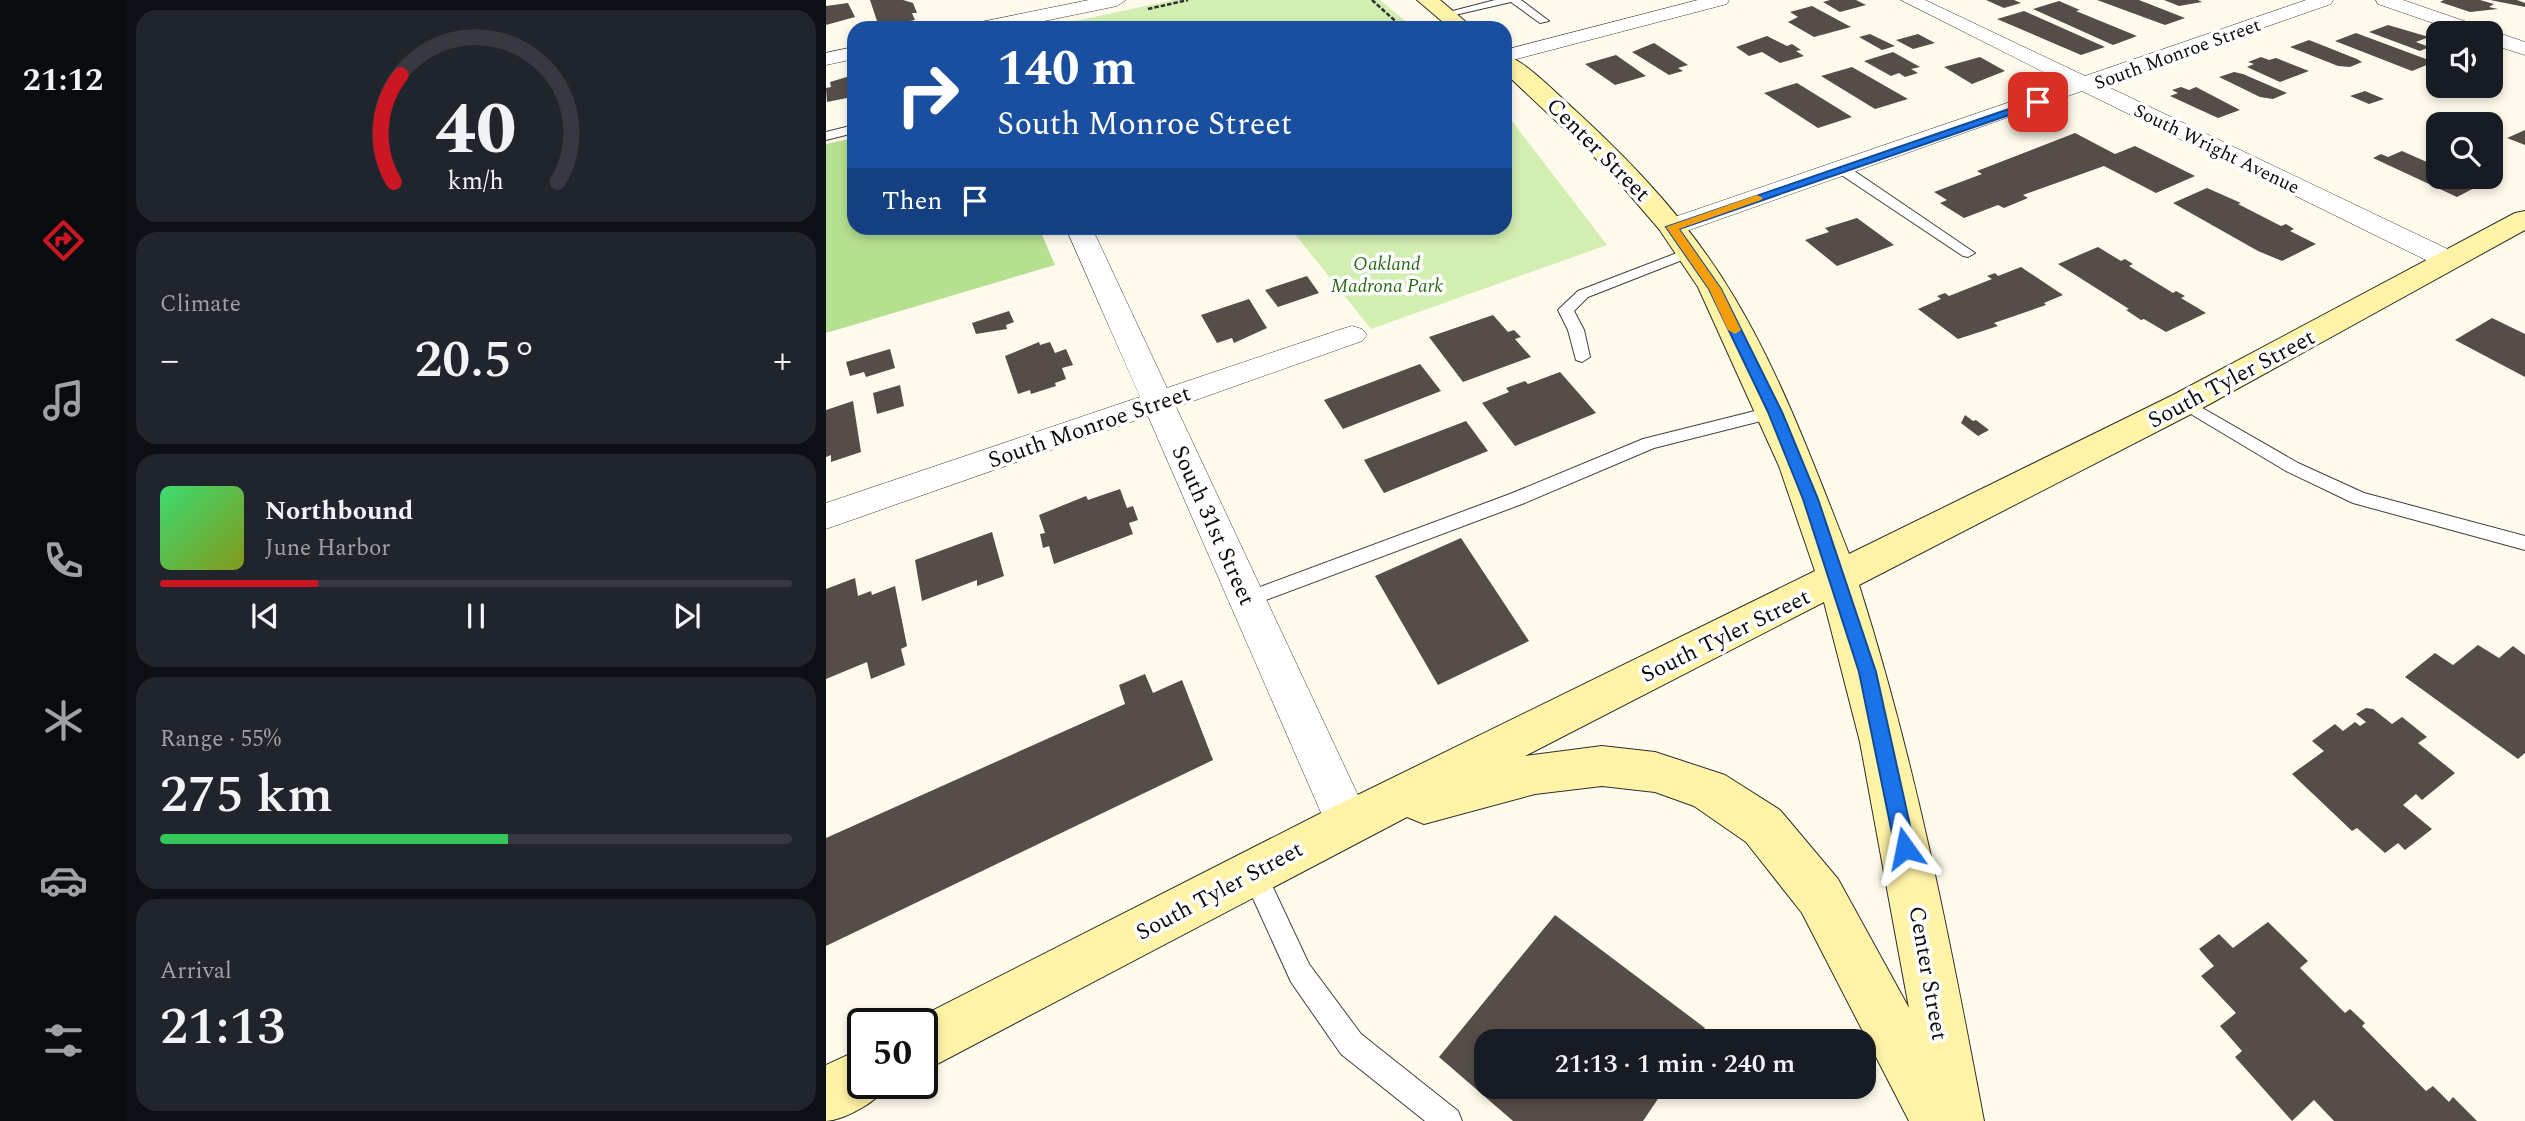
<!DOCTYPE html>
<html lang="en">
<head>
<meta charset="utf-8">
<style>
  body { margin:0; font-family:Spectral,serif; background:#20242c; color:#f1f3f6; height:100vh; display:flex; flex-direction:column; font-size:26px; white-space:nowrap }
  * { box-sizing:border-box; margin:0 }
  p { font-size:23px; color:#9ea1a6 }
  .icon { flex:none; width:38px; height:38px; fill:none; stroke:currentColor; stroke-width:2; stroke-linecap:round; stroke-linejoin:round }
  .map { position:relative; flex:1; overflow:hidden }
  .side { display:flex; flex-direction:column; gap:10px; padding:10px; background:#0d0f14; width:700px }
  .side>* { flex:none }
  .guide { position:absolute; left:21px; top:21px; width:665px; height:214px; border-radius:21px; box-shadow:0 4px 10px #0003; background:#1a4fa0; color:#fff; overflow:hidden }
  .buttons { position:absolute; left:1600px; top:21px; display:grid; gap:14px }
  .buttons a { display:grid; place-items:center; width:77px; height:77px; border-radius:14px; background:#171b24; box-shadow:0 4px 10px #0003; font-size:35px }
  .speed { position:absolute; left:21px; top:1008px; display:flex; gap:14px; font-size:35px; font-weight:700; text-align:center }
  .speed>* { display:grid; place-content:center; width:91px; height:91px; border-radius:50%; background:#171b24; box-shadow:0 4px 10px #0003; line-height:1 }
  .speed .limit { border:4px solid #111; border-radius:10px; background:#fff; color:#111 }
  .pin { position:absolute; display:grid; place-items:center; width:60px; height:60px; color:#fff; margin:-30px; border-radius:14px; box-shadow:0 4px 10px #0006 }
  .me { position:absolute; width:77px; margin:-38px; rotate:348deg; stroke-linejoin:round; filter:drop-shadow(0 0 5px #0008) }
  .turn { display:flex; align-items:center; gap:24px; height:147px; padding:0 35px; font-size:32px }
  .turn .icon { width:91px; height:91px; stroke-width:2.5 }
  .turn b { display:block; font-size:49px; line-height:60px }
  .then { display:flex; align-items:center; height:66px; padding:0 35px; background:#0003; gap:14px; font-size:26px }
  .big { font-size:52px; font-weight:600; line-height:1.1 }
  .side .widget { flex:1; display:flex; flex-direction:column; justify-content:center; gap:10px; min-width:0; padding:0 24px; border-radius:21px; background:#20242c }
  .side .dial { align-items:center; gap:0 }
  .dial svg { height:182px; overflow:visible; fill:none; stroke:#363941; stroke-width:7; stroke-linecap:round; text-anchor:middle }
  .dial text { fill:#f1f3f6; stroke:none }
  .song { display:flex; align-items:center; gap:21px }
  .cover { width:84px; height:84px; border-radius:10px; background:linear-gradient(135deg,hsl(140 70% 55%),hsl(70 70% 35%)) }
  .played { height:7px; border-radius:4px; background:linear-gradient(90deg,#ca1723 25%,#363941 25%) }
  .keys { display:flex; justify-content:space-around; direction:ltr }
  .heat { display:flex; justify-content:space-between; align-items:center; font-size:38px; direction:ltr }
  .charge { height:10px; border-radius:5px; background:linear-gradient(90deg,#34c759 55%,#363941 0) }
  .trip { position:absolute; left:648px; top:1029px; width:402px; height:70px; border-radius:21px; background:#171b24; box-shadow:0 4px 10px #0003; font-weight:600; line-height:70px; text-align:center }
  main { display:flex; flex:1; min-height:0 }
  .menu { display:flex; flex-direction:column; width:126px; justify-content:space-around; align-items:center; background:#090b0e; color:#9ea1a6 }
  .menu .icon { width:49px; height:49px }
  .menu .active { color:#ca1723 }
  .menu b { font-size:32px; color:#f1f3f6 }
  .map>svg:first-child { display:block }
  .green { fill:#d2eeb1 }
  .forest { fill:#b5e08f }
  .building { fill:#564d48 }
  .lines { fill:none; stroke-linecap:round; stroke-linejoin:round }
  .service-casing { stroke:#3f3f3f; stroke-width:2 }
  .minor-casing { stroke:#3f3f3f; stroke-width:1 }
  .secondary-casing { stroke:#2e2e2e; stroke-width:2 }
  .path { stroke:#2e2e2e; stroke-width:2.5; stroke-dasharray:4.5 2; stroke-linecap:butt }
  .service { fill:#fff; fill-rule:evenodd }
  .minor { fill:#fff; fill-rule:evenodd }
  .secondary { fill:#fff3a7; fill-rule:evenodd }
  .route { fill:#1a73e8; stroke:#114b97; stroke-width:2 }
  .slow { fill:#f59e0b }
  .labels { text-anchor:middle; stroke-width:7; stroke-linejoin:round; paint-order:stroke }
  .far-street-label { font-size:19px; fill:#0c0c0c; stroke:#fff }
  .far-park-label { font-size:19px; font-style:italic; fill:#2a6a16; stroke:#fff }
  .street-label { font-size:23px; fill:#0c0c0c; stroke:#fff }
</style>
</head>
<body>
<main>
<nav class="menu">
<b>21:12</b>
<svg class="icon active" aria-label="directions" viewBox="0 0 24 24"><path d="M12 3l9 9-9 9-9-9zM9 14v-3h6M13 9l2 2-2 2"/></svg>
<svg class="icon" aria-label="music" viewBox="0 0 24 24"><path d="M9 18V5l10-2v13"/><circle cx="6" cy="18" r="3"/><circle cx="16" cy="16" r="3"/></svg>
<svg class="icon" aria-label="phone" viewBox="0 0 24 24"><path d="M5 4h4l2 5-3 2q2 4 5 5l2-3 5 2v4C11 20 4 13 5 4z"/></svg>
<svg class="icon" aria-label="climate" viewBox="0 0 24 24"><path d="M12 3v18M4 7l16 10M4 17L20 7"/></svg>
<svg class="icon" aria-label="car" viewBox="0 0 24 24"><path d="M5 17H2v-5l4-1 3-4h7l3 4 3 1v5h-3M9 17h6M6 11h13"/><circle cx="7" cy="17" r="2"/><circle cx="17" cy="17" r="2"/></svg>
<svg class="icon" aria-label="filters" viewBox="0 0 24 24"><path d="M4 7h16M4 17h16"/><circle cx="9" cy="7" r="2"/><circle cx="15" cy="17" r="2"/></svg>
</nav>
<section class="side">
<div class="widget dial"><svg viewBox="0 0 100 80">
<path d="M14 69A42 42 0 1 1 86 69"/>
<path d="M14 69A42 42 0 0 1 17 22" stroke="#ca1723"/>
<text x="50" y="56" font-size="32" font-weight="700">40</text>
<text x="50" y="72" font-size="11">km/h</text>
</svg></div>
<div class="widget"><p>Climate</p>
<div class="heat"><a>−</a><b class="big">20.5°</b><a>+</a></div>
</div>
<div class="widget">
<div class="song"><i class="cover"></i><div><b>Northbound</b><p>June Harbor</p></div></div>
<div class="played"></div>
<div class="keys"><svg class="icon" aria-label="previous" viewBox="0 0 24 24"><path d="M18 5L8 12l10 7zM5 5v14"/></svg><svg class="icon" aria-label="pause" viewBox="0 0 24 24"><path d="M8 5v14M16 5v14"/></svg><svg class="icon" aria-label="next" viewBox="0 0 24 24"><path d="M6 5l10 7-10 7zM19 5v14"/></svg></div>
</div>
<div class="widget"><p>Range · 55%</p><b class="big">275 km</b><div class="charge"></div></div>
<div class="widget"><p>Arrival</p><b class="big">21:13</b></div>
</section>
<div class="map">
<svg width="1699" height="1121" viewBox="0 0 1699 1121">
  <rect width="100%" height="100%" fill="#fffbec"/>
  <g class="green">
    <polygon points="348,0 554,0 588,28 216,28"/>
    <polygon points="679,112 781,245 545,329 464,228 679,228"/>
  </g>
  <polygon class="forest" points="28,138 28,228 213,228 229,265 0,333 0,144"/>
  <g class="building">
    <polygon points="44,0 77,0 87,3 91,13 86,13 89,20 53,27"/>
    <polygon points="1004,0 1030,0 1040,5 1014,12 997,2"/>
    <polygon points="1160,0 1188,0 1195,3 1178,8"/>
    <polygon points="1271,0 1313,0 1359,18 1339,25"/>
    <polygon points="1338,0 1372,0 1376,2 1353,6"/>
    <polygon points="1618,0 1654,0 1668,4 1663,7 1672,9 1644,12 1614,2"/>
    <polygon points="1664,0 1691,0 1699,3 1699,7"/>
    <polygon points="1233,1 1254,10 1250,11 1311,36 1287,45 1207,9"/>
    <polygon points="22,3 29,17 0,25 0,6"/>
    <polygon points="986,6 1025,27 988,37 962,22 972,17 964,12"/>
    <polygon points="1198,11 1279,47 1255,55 1171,19"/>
    <polygon points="1562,25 1603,37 1590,42 1603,47 1594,51 1543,32"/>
    <polygon points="1530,33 1565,46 1608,62 1586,71 1509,41"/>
    <polygon points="1044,34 1069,46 1056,50 1033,37"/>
    <polygon points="1092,34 1109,43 1087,49 1070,40"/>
    <polygon points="941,36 961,46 966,44 975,50 970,51 978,56 954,63 936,52 923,56 910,47"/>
    <polygon points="1483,40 1531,59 1536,62 1524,67 1512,66 1464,47"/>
    <polygon points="828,43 862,65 852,68 857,71 843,75 806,52"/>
    <polygon points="1067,52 1094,67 1085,69 1092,73 1079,77 1073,73 1065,76 1038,61"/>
    <polygon points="790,55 820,76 789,85 759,64"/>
    <polygon points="1154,57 1179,71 1146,84 1118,67"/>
    <polygon points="1435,57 1443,60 1450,58 1483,71 1454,82 1421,67 1428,64 1422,62"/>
    <polygon points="1026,67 1082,99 1049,109 995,76"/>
    <polygon points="1408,72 1417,74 1461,93 1447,99 1434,97 1393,77"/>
    <polygon points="24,76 28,77 26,97 1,102 0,88 5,87 4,82"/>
    <polygon points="971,83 1026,117 992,128 938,93"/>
    <polygon points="1355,87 1363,90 1370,87 1414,110 1392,118 1344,96 1352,93 1346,90"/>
    <polygon points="1539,91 1558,99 1543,104 1524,96"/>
    <polygon points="1633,112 1663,124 1630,124 1617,119"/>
    <polygon points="1699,130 1699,145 1681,138"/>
    <polygon points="1249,133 1289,154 1309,146 1369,176 1330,193 1278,166 1197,195 1202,198 1178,208 1172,205 1138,218 1114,203 1121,200 1108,192 1156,174 1151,171"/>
    <polygon points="1576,151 1612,167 1612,177 1635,177 1654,185 1631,197 1547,158 1555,154 1562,157"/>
    <polygon points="1381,188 1415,203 1412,204 1455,226 1460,224 1468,229 1464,231 1490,244 1456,261 1432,251 1347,203"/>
    <polygon points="1031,218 1068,245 1011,266 979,240 1003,232 999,228"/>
    <polygon points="1272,247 1295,261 1299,259 1307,264 1303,266 1347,293 1350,291 1359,296 1355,298 1380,313 1340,332 1318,319 1315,320 1300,310 1303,309 1232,264"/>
    <polygon points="1195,267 1237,295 1218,303 1220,305 1168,323 1172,326 1132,339 1092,309 1115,299 1111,296 1119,293 1123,296 1166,279 1161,276 1169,273 1172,276"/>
    <polygon points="481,276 493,293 452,307 439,290"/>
    <polygon points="423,299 441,328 408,343 406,338 391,343 375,315"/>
    <polygon points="183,311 188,322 180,325 181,329 150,334 146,323"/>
    <polygon points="667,315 682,332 688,330 695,337 689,339 705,357 637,382 603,337"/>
    <polygon points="1666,318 1699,334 1699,377 1629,340"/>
    <polygon points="213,342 214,345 224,342 229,353 240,349 247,365 236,368 240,379 229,383 230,386 205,394 204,390 192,394 179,356"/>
    <polygon points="64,349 69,368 40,377 38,372 24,376 20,362"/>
    <polygon points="594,364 615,391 517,429 498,400"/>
    <polygon points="734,372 770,413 689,446 656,403 683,392 680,388 699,381 702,384"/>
    <polygon points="74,385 78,406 51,414 47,393"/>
    <polygon points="27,401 35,452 5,462 5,455 0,457 0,410"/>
    <polygon points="1139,415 1147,421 1150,420 1163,430 1152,436 1135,423"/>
    <polygon points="640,421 662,451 558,493 538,460"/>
    <polygon points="294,489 301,508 307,506 312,520 303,523 307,534 228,564 223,546 217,548 214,534 219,533 213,515 260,496 262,500"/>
    <polygon points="166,532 178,576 151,586 151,580 96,601 89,560"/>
    <polygon points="635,538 703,641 612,685 549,576"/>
    <polygon points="29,578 32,596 45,591 46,595 69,586 81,646 75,649 79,665 45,679 41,662 0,679 0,589"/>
    <polygon points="1652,645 1673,658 1687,646 1699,655 1699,753 1692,759 1579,677 1609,653 1627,665"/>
    <polygon points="319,674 327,693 356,680 387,760 0,946 0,838 299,704 293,685"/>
    <polygon points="1540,708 1547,709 1566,724 1576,717 1601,737 1592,743 1629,773 1596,800 1590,794 1577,805 1606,829 1579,850 1572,843 1559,853 1531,828 1526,831 1466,774 1498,751 1486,741 1509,724 1517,731 1529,722 1534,726 1540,722 1530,714"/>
    <polygon points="729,915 879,1028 870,1041 660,1041 660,1087 840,1087 817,1121 687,1121 613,1057"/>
    <polygon points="1442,922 1482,961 1474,968 1519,1013 1524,1009 1539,1023 1536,1026 1600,1091 1607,1086 1623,1102 1627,1097 1651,1121 1508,1121 1488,1100 1466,1121 1409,1057 1416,1051 1394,1026 1410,1013 1375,976 1388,966 1373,949 1393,934 1407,948"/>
  </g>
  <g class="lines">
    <g class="service-casing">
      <g id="service">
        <polygon points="669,0 695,0 723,21 714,23 685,2 620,17 615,14"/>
        <polygon points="28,125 28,133 0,140 0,132"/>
        <polygon points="1011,166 1021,166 1149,253 1142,257 1137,256 1011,172"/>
        <polygon points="864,248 869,249 869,255 762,297 748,311 758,330 764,357 756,362 750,360 742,330 732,310 735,307 752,291"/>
        <polygon points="1359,398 1472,463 1538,493 1699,536 1699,550 1527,503 1460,471 1353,407 1351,403 1353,399"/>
        <polygon points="949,406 955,408 957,412 955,416 828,448 696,504 429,604 415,604 412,599 415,594 684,494 817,439"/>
        <polygon points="427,860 436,864 483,964 535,1034 632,1111 636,1121 599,1121 515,1054 465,982 415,872 418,864"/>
      </g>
    </g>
    <g class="minor-casing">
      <g id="minor">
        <polygon points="263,0 300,0 291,6 184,28 145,28 155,22"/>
        <polygon points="872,0 903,0 901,4 679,62 679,50"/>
        <polygon points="1075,0 1099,0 1259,76 1480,0 1507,0 1505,4 1276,84 1632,254 1636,260 1632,266 1612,266 1256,91 855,233 837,233 833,227 837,221 1239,83"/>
        <polygon points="1550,0 1577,0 1699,42 1699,55 1664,44 1664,33 1636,33 1552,4"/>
        <polygon points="28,47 28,59 0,65 0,53"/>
        <polygon points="240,228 266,228 341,388 516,329 526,326 536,329 541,335 536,341 350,407 545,823 538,838 522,844 506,838 322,416 0,529 0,503 314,397"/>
      </g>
    </g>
    <g class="secondary-casing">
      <g id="secondary">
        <polygon points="591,0 614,0 647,28 624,28"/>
        <path d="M679 55C700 61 733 96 750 111 810 166 866 226 908 297 956 377 989 468 1023 554L1347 395 1689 213 1699 211V230L1371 411 1033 585C1089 760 1124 940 1158 1121H1083L976 913 920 842 868 806 829 792 776 786 709 794 598 824 581 817 96 1072V1024H80L505 808 989 571 953 466 872 287 833 229 783 171 679 73ZM998 602 1034 742 1083 1008 1012 879 954 810 899 775 829 752 776 746 699 756Z"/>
        <path d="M37 1048V1083H62C55 1100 19 1120 0 1121V1065Z"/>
      </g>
    </g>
    <g class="path">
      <polyline points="546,0 577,28"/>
      <polyline points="322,9 362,0"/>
    </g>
    <use href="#service" class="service"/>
    <use href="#minor" class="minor"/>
    <use href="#secondary" class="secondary"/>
  </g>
  <polygon class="route" points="1212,99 1215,104 853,229 895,289 956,412 992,499 1050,672 1089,848 1086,855 1079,858 1072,855 1069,848 1033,672 977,499 942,412 883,289 840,227"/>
  <polygon class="slow" points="931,195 937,198 935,200 853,229 895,289 915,330 909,334 902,330 883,289 840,227"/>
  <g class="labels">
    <g class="far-street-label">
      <text transform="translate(1351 53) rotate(-20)" y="7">South Monroe Street</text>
      <text transform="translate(1391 148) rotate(26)" y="7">South Wright Avenue</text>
    </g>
    <g class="far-park-label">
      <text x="561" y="270">Oakland<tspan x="561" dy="22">Madrona Park</tspan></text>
    </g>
    <g class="street-label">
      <text transform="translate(773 149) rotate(45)" y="8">Center Street</text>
      <text transform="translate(1405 378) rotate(-28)" y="8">South Tyler Street</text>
      <text transform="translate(263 426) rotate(-19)" y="8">South Monroe Street</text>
      <text transform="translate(388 525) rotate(66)" y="8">South 31st Street</text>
      <text transform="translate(899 635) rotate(-26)" y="8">South Tyler Street</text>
      <text transform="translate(393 890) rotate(-28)" y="8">South Tyler Street</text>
      <text transform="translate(1103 973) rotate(80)" y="8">Center Street</text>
    </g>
  </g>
</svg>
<div class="buttons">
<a><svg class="icon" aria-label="sound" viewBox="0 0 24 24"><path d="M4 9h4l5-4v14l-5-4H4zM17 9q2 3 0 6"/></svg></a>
<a><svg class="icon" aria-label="search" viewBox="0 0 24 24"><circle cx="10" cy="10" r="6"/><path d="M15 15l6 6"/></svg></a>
</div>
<div class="speed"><div class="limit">50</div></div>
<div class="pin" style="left:1212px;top:102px;background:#d93025"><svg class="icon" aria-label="arrive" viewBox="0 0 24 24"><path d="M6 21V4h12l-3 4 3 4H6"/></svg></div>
<svg class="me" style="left:1079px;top:848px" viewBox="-20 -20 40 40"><path d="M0-17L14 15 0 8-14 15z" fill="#1a73e8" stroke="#fff" stroke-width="4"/></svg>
<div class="trip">21:13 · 1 min · 240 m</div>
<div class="guide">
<div class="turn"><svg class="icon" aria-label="right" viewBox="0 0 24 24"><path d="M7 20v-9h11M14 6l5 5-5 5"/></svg><div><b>140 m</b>South Monroe Street</div></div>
<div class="then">Then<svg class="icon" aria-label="arrive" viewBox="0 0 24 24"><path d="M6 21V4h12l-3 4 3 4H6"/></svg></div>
</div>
</div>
</main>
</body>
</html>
